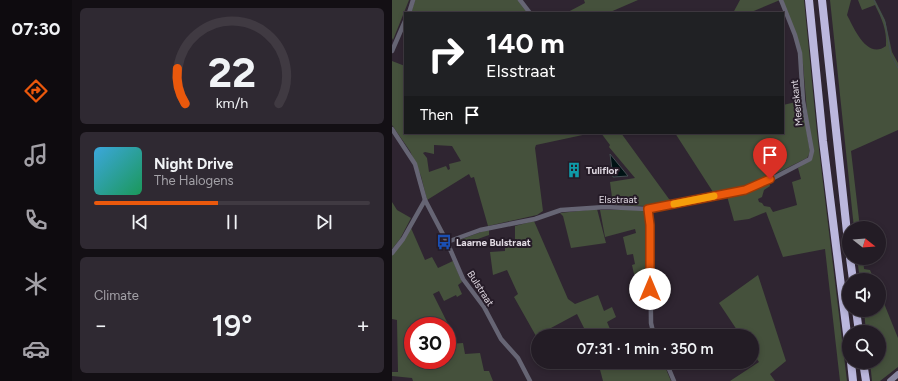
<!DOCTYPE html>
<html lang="en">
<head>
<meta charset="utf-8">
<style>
  body { margin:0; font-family:Figtree,sans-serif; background:#2f2932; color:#f1f3f6; height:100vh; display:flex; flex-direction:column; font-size:15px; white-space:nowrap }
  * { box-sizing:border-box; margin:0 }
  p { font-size:13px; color:#a3a1a7 }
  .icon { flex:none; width:22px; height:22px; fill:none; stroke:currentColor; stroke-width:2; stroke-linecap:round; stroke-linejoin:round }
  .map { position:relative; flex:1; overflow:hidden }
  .details { display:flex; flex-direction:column; gap:8px; padding:8px; background:#130f14; width:320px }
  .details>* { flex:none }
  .hud { position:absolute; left:12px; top:12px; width:380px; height:122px; border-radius:0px; box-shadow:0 2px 6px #0003,0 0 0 1px #403a42; background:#202124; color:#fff; overflow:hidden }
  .needle { width:26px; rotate:107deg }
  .fabs { position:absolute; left:450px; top:221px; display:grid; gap:8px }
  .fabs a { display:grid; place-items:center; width:44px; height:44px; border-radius:50%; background:#231c25; box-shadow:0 2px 6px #0003,0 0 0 1px #403a42; font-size:20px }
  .speed { position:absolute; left:12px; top:317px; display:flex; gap:8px; font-size:20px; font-weight:700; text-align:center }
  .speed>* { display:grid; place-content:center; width:52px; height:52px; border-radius:50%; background:#231c25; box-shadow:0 2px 6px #0003,0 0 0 1px #403a42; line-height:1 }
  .speed .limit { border:6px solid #d22; background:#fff; color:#111 }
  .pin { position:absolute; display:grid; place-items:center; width:34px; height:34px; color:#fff; margin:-41px -17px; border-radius:50% 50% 50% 0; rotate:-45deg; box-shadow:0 0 4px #0007 }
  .pin .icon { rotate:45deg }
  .me { position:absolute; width:44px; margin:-22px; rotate:0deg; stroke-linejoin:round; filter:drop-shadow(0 0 3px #0008) }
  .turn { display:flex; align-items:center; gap:14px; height:84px; padding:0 16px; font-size:18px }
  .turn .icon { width:52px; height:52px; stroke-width:2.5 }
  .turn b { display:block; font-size:28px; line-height:34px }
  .then { display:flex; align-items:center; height:38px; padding:0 16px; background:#0003; gap:8px; font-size:15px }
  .big { font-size:30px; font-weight:600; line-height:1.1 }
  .details .tile { flex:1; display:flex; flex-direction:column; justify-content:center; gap:6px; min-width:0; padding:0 14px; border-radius:6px; background:#2f2932 }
  .details .dial { align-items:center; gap:0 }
  .dial svg { height:104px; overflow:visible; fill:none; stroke:#403a42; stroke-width:7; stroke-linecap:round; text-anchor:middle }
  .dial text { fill:#f1f3f6; stroke:none }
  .song { display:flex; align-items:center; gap:12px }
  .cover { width:48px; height:48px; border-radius:6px; background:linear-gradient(135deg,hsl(200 70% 55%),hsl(150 70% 35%)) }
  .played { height:4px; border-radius:2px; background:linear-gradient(90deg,#ea580c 45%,#403a42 45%) }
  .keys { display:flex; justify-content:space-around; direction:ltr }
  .heat { display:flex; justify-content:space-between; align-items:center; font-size:22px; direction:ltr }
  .trip { position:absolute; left:139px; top:329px; width:228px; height:40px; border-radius:20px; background:#231c25; box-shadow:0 2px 6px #0003,0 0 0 1px #403a42; font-weight:600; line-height:40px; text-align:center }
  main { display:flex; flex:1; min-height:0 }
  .tab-bar { display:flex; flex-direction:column; width:72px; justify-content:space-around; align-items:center; background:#0e0b0f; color:#a3a1a7 }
  .tab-bar .icon { width:28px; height:28px }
  .tab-bar .on { color:#ea580c }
  .tab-bar b { font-size:18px; color:#f1f3f6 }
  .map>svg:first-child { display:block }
  .green { fill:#45513c; fill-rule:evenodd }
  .water { fill:#001214; stroke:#444e52 }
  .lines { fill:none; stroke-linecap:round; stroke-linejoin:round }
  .stream { stroke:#444e52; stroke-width:1 }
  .minor { stroke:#666574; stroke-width:4.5 }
  .secondary { stroke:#88869f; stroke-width:6 }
  .motorway { stroke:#bbb7dd; stroke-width:8 }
  .route-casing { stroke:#983908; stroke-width:10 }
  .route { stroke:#ea580c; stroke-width:7 }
  .slow { stroke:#f59e0b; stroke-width:7 }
  .labels { text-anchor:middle; stroke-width:4; stroke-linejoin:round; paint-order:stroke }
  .street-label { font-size:10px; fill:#e1dae3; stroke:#251b27 }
  .poi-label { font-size:10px; font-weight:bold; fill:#e1dae3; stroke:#251b27; text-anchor:start }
</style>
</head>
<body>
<main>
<nav class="tab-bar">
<b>07:30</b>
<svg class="icon on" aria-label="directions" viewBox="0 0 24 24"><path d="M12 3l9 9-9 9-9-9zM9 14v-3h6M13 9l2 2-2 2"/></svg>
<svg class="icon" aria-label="music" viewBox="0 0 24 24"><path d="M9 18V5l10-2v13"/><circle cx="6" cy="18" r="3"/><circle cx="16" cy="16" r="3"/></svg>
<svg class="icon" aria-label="phone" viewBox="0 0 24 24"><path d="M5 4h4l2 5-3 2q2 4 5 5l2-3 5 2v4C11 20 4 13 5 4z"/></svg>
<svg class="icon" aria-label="climate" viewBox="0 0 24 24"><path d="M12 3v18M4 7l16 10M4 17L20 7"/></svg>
<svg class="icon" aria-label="car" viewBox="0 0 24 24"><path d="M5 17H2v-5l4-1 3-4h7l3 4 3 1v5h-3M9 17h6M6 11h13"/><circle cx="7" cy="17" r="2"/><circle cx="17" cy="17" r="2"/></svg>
</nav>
<section class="details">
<div class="tile dial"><svg viewBox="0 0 100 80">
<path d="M14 69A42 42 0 1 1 86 69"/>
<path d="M14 69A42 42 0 0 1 8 42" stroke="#ea580c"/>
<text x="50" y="56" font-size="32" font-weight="700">22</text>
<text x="50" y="72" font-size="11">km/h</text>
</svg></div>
<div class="tile">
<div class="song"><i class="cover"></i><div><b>Night Drive</b><p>The Halogens</p></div></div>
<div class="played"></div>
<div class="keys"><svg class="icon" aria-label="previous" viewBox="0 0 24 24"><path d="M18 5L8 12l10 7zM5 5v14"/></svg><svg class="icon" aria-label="pause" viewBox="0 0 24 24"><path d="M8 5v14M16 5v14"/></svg><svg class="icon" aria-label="next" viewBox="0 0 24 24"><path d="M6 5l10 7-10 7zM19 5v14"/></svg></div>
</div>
<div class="tile"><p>Climate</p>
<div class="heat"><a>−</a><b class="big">19°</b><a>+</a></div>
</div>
</section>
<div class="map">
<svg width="506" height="381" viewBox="0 0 506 381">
  <rect width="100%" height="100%" fill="#2f2531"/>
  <g class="green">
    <polygon points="0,0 17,0 1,40 0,38"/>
    <polygon points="23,0 127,0 136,13 19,13"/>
    <polygon points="192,0 246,0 216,13 174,13 193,3"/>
    <polygon points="348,0 388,0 357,13 341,13"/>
    <polygon points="391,0 412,0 425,133 455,381 448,381 433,249 391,257 374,212 357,219 342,221 335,196 260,211 259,209 377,182 378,186 372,190 370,197 366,199 367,202 370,203 372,206 378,207 381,212 405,205 400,182 409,179 406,168 419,159 411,64"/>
    <path d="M438 0H459L455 15C462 28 475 60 494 46 495 30 490 19 483 5L470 10 466 0H483L493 20 500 52 506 63V130L459 151 468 228H462Z"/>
    <path d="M0 61 13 66V133H200L144 145 143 148 151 211 145 215 96 226 82 177 79 178 77 174 35 200 29 176 18 151 0 125ZM42 145 60 146 69 161 57 164 58 169 56 170 54 166 37 172 35 158 31 153 33 152 42 154Z"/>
    <polygon points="404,102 410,102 418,152 415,158 359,186 256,207 256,204 253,206 221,205 218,182 243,178 217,147 218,145 209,133 229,133 277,199 281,202 281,200 321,192 283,133 391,133 391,105"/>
    <polygon points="0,202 5,210 19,218 8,239 0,249"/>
    <polygon points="205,209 214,243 179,248 171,216 168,213"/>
    <polygon points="208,210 251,210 254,212 256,237 256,273 242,274 240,265 243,264 241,254 235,255 231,237 244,233 243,229 213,237"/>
    <polygon points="142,221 176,299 183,304 206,295 212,311 220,307 224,317 215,322 221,336 196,336 185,314 144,336 122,297 126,294 115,270 101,275 98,252 113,251 113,244 123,243 123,226"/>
    <polygon points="19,228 33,260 40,257 46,268 61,261 70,282 66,285 70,294 65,297 64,295 52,301 47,291 41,294 58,328 59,332 55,333 55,326 21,326 21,360 55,360 55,335 57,344 71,343 73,354 88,353 92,371 97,371 101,381 21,381 20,378 0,376 0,372 6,372 5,320 0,319 0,255"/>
    <polygon points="97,229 97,235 69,245 62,242"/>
    <polygon points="465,258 471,258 472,269 478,270 482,280 468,280"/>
    <polygon points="366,275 394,361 378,374 383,381 338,381 367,362 360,352 360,336 349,336 327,303"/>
    <polygon points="487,291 506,338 506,367 488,381 480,381 478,362 487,362 487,332 474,332 472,310 487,310"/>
    <polygon points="206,362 271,362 279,381 211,381"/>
  </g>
  <polygon class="water" points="218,154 236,176 221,177"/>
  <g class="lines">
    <polyline class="stream" points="482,0 493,22 499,55 506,68"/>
    <g class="minor">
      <polyline points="128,0 138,13"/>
      <polyline points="17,13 21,0"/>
      <polyline points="0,51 13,21"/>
      <polyline points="0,129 23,164 33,200 11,239 0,253"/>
      <polyline points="33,200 55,242 71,279 92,307 109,339 126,358 138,381"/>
      <polyline points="256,209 258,225 259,323 262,336"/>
      <polyline points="55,242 88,230 143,219 169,210 213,207 256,209 353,190 366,186 418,159 420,151 411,101 408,53 403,35 389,0"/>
      <polyline points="274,362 282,381"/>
    </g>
    <polyline class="secondary" points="498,381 506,374"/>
    <g class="motorway">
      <polyline points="417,0 431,141 457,350"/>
      <polyline points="430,0 457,251"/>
      <polyline points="458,258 461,280"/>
      <polyline points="464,310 467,332"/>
      <polyline points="459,362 461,381"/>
      <polyline points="471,362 474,381"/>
    </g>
  </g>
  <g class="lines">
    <g class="route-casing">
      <polyline id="route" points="258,289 258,225 256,209 353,190 378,179"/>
    </g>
    <use href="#route" class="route"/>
    <polyline class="slow" points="282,204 322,196"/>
  </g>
  <defs>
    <g id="building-bare" transform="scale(1.2)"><path d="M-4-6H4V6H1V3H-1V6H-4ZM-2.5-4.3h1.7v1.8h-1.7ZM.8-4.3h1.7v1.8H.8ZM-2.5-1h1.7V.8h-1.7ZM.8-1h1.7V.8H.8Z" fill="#0f9aa8" stroke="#251b27" stroke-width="2.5" paint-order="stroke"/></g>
    <g id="bus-bare" transform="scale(1.2)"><path d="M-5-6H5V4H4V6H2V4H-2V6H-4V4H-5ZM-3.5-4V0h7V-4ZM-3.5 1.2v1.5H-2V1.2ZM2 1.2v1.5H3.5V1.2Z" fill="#1a4fb4" stroke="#251b27" stroke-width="2.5" paint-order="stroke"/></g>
  </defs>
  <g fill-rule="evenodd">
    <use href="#building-bare" x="182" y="170"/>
    <use href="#bus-bare" x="52" y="242"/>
  </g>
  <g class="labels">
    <g class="street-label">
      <text transform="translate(404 103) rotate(-96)" y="4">Meerskant</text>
      <text x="226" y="203">Elsstraat</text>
      <text transform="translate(89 288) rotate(57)" y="4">Bulstraat</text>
    </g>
    <g class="poi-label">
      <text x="194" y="174">Tuliflor</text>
      <text x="64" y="246">Laarne Bulstraat</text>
    </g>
  </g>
</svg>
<div class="fabs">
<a><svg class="needle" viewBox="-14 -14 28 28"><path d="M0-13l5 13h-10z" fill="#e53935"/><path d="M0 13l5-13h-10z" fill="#a3a1a7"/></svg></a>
<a><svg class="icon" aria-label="sound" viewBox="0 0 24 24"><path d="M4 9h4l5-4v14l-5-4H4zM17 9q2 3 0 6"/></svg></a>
<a><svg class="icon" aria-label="search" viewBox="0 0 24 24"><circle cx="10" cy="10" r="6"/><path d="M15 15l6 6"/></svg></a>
</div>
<div class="speed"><div class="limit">30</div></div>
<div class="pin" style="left:378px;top:179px;background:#d93025"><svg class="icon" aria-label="arrive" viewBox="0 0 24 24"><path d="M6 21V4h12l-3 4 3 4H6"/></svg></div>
<svg class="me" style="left:258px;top:289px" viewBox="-20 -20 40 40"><circle r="19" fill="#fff"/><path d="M0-13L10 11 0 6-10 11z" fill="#ea580c"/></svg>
<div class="trip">07:31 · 1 min · 350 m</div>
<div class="hud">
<div class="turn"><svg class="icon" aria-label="right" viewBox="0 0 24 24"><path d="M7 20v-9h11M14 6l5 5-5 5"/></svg><div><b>140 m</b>Elsstraat</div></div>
<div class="then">Then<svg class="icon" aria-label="arrive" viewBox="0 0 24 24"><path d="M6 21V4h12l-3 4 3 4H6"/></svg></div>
</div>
</div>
</main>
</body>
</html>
